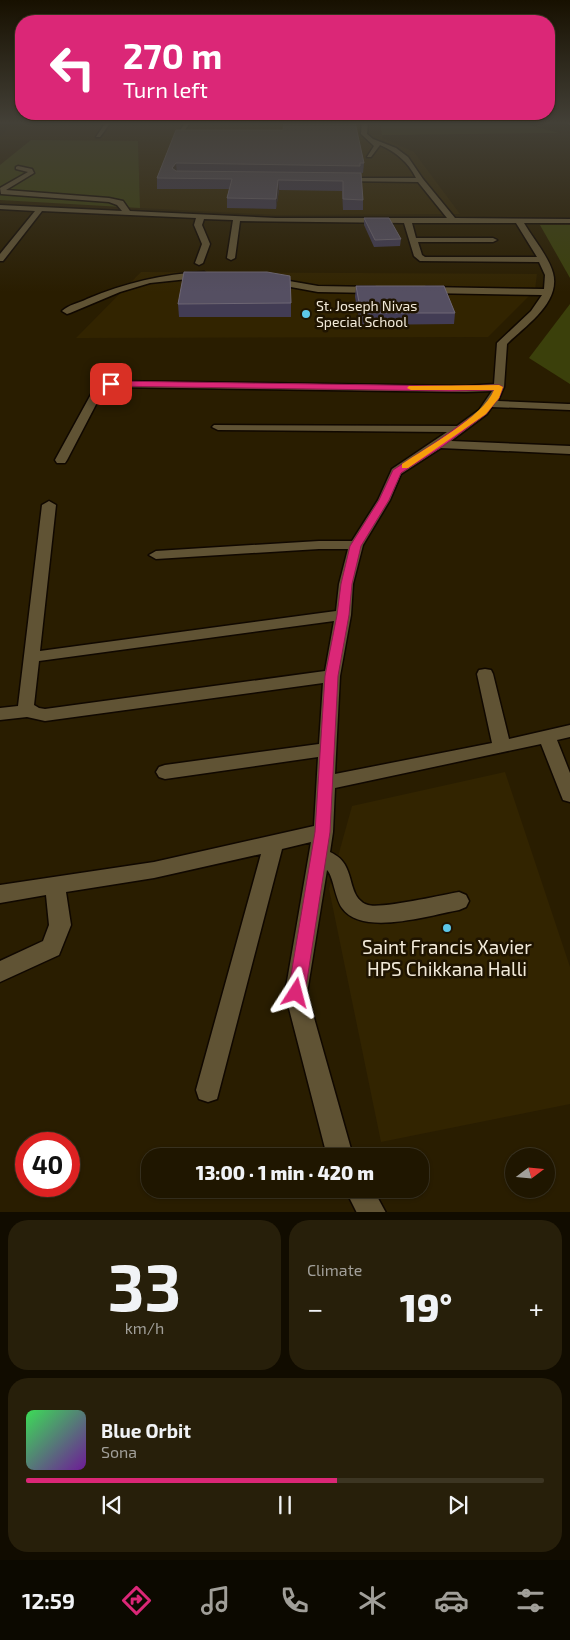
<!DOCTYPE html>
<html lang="en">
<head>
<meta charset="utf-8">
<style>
  body { margin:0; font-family:"Exo 2",sans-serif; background:#271f0a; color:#f1f3f6; height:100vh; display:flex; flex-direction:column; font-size:19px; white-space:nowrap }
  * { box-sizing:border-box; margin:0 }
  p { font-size:16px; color:#a19f99 }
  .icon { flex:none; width:28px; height:28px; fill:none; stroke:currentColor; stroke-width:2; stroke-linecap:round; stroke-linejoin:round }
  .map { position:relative; height:1212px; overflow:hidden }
  .sheet { display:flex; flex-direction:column; gap:8px; padding:8px; background:#110c00; flex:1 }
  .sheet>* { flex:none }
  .guide { position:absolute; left:15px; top:15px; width:540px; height:105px; border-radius:20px; box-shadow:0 1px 4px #0004,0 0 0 1px #3c3522; background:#db2777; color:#fff; overflow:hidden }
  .needle { width:32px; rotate:74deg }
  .tools { position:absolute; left:505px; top:1148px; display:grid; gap:10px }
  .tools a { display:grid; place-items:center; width:50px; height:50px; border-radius:50%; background:#1f1600; box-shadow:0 1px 4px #0004,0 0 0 1px #3c3522; font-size:25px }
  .speed { position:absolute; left:15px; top:1132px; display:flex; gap:10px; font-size:25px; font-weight:700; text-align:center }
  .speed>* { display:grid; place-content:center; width:65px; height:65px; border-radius:50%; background:#1f1600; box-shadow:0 1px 4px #0004,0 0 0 1px #3c3522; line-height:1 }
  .speed .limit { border:8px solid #d22; background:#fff; color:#111 }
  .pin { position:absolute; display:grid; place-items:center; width:42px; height:42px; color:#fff; margin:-21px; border-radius:10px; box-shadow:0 2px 8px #0006 }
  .me { position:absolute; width:55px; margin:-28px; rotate:9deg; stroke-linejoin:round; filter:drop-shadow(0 0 4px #0008) }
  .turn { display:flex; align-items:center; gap:18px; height:105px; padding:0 25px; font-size:22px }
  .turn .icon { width:65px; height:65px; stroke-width:2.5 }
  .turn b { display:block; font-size:35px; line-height:42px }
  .big { font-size:38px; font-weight:800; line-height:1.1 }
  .sheet .card { flex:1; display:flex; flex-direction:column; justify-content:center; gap:8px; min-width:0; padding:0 18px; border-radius:20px; background:#271f0a }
  .sheet .dial { align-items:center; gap:0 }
  .dial b { font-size:65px; line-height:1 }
  .song { display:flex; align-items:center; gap:15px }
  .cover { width:60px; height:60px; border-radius:8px; background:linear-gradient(135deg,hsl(130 70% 55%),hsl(280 70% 35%)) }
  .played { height:5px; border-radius:2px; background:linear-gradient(90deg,#db2777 60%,#3c3522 60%) }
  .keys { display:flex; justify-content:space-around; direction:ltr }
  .heat { display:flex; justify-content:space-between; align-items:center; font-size:28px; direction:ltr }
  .sheet .tiles { flex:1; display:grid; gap:8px; grid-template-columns:1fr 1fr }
  .card:last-child { grid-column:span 2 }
  .trip { position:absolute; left:141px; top:1148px; width:288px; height:50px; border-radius:20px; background:#1f1600; box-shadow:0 1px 4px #0004,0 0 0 1px #3c3522; font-weight:800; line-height:50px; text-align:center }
  .tabs { display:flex; height:80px; justify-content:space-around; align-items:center; background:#0c0900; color:#a19f99 }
  .tabs .icon { width:35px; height:35px }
  .tabs .selected { color:#db2777 }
  .tabs b { font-size:22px; color:#f1f3f6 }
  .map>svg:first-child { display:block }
  .built { fill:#322400 }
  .green { fill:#3b400b }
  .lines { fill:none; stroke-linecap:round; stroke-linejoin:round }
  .minor-casing { stroke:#100800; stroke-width:3 }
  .highway-casing { stroke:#100800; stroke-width:3 }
  .minor { fill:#605334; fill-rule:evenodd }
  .highway { fill:#f78f6d; fill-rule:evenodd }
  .wall { fill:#423c54 }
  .shaded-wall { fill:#30282c }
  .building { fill:#554f62; stroke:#6e6775 }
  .route { fill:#db2777; stroke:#8e194d }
  .slow { fill:#f59e0b }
  .poi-dot { fill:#5cc7e8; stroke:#1f1400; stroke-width:2 }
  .labels { text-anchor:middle; stroke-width:5; stroke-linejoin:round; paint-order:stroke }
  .far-poi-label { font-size:14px; fill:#f2ead9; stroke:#1f1400; text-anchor:start }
  .near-poi-label { font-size:19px; fill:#f2ead9; stroke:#1f1400 }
</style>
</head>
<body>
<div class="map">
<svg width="570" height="1213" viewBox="0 0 570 1213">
  <rect width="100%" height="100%" fill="#291d00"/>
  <g class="built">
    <polygon points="13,122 380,122 383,138 414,152 460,214 276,215 140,208 138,141 0,140 0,137"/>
    <polygon points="141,272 537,274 535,290 488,337 76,338"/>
    <polygon points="505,772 570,967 570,1104 381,1142 329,889 352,806"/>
  </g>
  <g class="green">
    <polygon points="380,122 517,122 559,133 382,135"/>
    <polygon points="31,140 138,141 140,208 0,200 0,165"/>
    <polygon points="540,225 570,225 570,278"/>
    <polygon points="570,304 570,384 529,358"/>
  </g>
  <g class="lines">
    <g class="minor-casing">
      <g id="minor">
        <polygon points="106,122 111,122 100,137 96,137"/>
        <polygon points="186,122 191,122 180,136 176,136"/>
        <path d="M362 122H368L367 134 373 139 396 148 408 157 423 179 455 218 570 219V223H524C533 239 548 255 553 273 561 303 525 326 507 344L504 387 498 401 568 404H570V410L492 407 487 414 451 441 570 446V454L441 448 401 474 390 500 363 545 353 584 351 615 340 676 335 774 492 743 477 674 479 670 485 669 491 670 493 674 509 739 570 725V737L557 740 570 773V802L563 800 561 795 541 744 335 788 333 832 330 852C347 860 348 871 353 888 355 895 360 903 368 905 381 909 442 895 459 892L466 895 469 901 466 907 459 910C430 915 362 937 342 908 335 898 333 875 327 870L307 993 353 1156H327L285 993 311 842 282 849 217 1099 208 1102 199 1099 196 1090 261 854 154 878 66 892 71 925 59 955 0 982V961L43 941 49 925 46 895 0 903V885L154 862 314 826 318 757 165 779 159 777 156 772 159 767 165 765 319 744 323 683 45 721 27 717 0 720V708L18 706 42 505 49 501 56 505 40 651 336 611 339 584 348 549H319L156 559 149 555 156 551 319 541H352L378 500 392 469 447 432 218 430 212 427 214 425 457 426 479 410 492 391 466 392 107 387 104 389 67 460 65 463H57L55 460 95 387 105 381 466 386 494 384 497 343 531 311 542 295 426 293 422 290 426 287 544 289 545 275 539 262 420 261 414 256 404 223 240 221 235 258 231 260 227 258 233 220 204 219 202 225 210 244 203 263 199 265 195 263 202 244 194 225 196 218 42 211 3 261H0V254L35 211 0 209V205L122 211 117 205 109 202 1 194 0 188 28 172 16 169V167L18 166 32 169 34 173 6 190 109 198 123 201 130 211 276 218H447L418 182 339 181V179L341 178H416C408 162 396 152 380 145L371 157H367L374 146 361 134ZM412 223H516L537 257H425L422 255 418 242H493L497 240 493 238H416ZM334 621 325 671 45 709 39 708 34 705 39 661Z"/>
        <path d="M204 272 208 275 207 277 150 283 120 292 70 313 67 314 62 311C68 305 79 303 87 299 125 283 162 274 204 272Z"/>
        <polygon points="272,278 318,286 375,287 379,290 375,293 318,292 269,283 268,281"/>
        <polygon points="345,1189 373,1189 386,1213 357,1213"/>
      </g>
    </g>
    <g class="highway-casing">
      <polygon id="highway" points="565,122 570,122 570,125"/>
    </g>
    <use href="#minor" class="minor"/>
    <use href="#highway" class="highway"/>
  </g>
  <g class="wall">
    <polygon points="176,130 364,163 363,173 360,173 363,200 363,210 343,210 342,191 279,190 276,209 227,208 227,198 229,189 157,189 157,178"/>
    <polygon points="364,218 401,239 400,246 374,247 364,225"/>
    <polygon points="356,286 455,313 454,324 360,325 355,297"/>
    <polygon points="291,303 291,317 179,317 178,304"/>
  </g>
  <g class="shaded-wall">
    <polygon points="176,163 177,173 172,168"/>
    <polygon points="278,180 279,190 276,209 276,199"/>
  </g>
  <g class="building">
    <polygon points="284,122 355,122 364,163 360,163 360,166 176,163 172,168 176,171 361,173 363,200 343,199 343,181 278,180 276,199 227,198 232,179 157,178 176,130 283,130"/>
    <polygon points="364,218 389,218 401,239 375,240"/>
    <polygon points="184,272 267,272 290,276 291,303 178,304"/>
    <polygon points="356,286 444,286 455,313 361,313"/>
  </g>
  <linearGradient id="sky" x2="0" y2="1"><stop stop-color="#171000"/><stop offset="0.42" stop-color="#434037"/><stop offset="1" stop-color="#434037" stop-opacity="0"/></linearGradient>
  <rect width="570" height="292" fill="url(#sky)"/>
  <polygon class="route" points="111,381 451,386 499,385 503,387 499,398 486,414 443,446 401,473 389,500 361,546 352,584 349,615 338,676 330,832 305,993 302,998 296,1001 290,998 288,993 315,832 325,676 337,615 341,584 350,546 379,500 393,470 436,442 480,411 491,397 494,390 451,391 108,386 108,382"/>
  <path class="slow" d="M499 385 503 387 499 398 486 414 408 468H402V464C427 447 483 417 494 390H411L407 388 409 386Z"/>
  <g class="poi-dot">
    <circle cx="306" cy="314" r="5"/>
    <circle cx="447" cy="928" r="5"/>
  </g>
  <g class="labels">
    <g class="far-poi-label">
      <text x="316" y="311">St. Joseph Nivas<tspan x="316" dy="16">Special School</tspan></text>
    </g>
    <g class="near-poi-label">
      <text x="447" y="954">Saint Francis Xavier<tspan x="447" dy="22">HPS Chikkana Halli</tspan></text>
    </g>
  </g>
</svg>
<div class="tools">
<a><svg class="needle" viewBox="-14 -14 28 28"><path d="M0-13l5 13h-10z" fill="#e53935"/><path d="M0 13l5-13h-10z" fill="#a19f99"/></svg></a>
</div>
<div class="speed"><div class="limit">40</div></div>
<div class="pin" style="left:111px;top:384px;background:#d93025"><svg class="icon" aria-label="arrive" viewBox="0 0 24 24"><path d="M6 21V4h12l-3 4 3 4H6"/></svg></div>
<svg class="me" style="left:296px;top:993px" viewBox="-20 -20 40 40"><path d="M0-17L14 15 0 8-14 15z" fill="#db2777" stroke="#fff" stroke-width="4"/></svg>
<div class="trip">13:00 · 1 min · 420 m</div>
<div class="guide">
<div class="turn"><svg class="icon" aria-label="left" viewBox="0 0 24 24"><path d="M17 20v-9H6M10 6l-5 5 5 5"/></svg><div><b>270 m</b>Turn left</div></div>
</div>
</div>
<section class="sheet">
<div class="tiles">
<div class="card dial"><b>33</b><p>km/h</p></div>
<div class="card"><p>Climate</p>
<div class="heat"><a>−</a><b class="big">19°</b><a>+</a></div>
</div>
<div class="card">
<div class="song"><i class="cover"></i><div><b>Blue Orbit</b><p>Sona</p></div></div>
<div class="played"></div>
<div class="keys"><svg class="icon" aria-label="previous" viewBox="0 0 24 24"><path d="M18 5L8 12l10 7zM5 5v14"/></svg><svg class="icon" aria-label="pause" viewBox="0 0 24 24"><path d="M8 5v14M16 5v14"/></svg><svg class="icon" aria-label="next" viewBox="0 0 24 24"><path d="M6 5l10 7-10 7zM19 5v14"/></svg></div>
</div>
</div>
</section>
<nav class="tabs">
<b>12:59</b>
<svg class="icon selected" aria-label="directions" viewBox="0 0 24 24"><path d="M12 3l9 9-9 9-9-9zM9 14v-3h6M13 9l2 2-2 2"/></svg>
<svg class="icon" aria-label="music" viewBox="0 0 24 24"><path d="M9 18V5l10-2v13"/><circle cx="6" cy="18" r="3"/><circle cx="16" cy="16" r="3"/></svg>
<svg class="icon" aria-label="phone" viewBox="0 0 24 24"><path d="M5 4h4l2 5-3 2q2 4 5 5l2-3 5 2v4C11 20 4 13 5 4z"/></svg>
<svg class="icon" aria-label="climate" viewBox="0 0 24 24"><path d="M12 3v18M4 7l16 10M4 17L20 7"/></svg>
<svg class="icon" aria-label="car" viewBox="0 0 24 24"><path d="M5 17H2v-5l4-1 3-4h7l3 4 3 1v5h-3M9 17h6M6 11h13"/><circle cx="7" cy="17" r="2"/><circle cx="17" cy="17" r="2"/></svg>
<svg class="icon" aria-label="filters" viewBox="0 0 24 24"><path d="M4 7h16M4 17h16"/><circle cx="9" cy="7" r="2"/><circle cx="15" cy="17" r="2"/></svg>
</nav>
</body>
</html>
